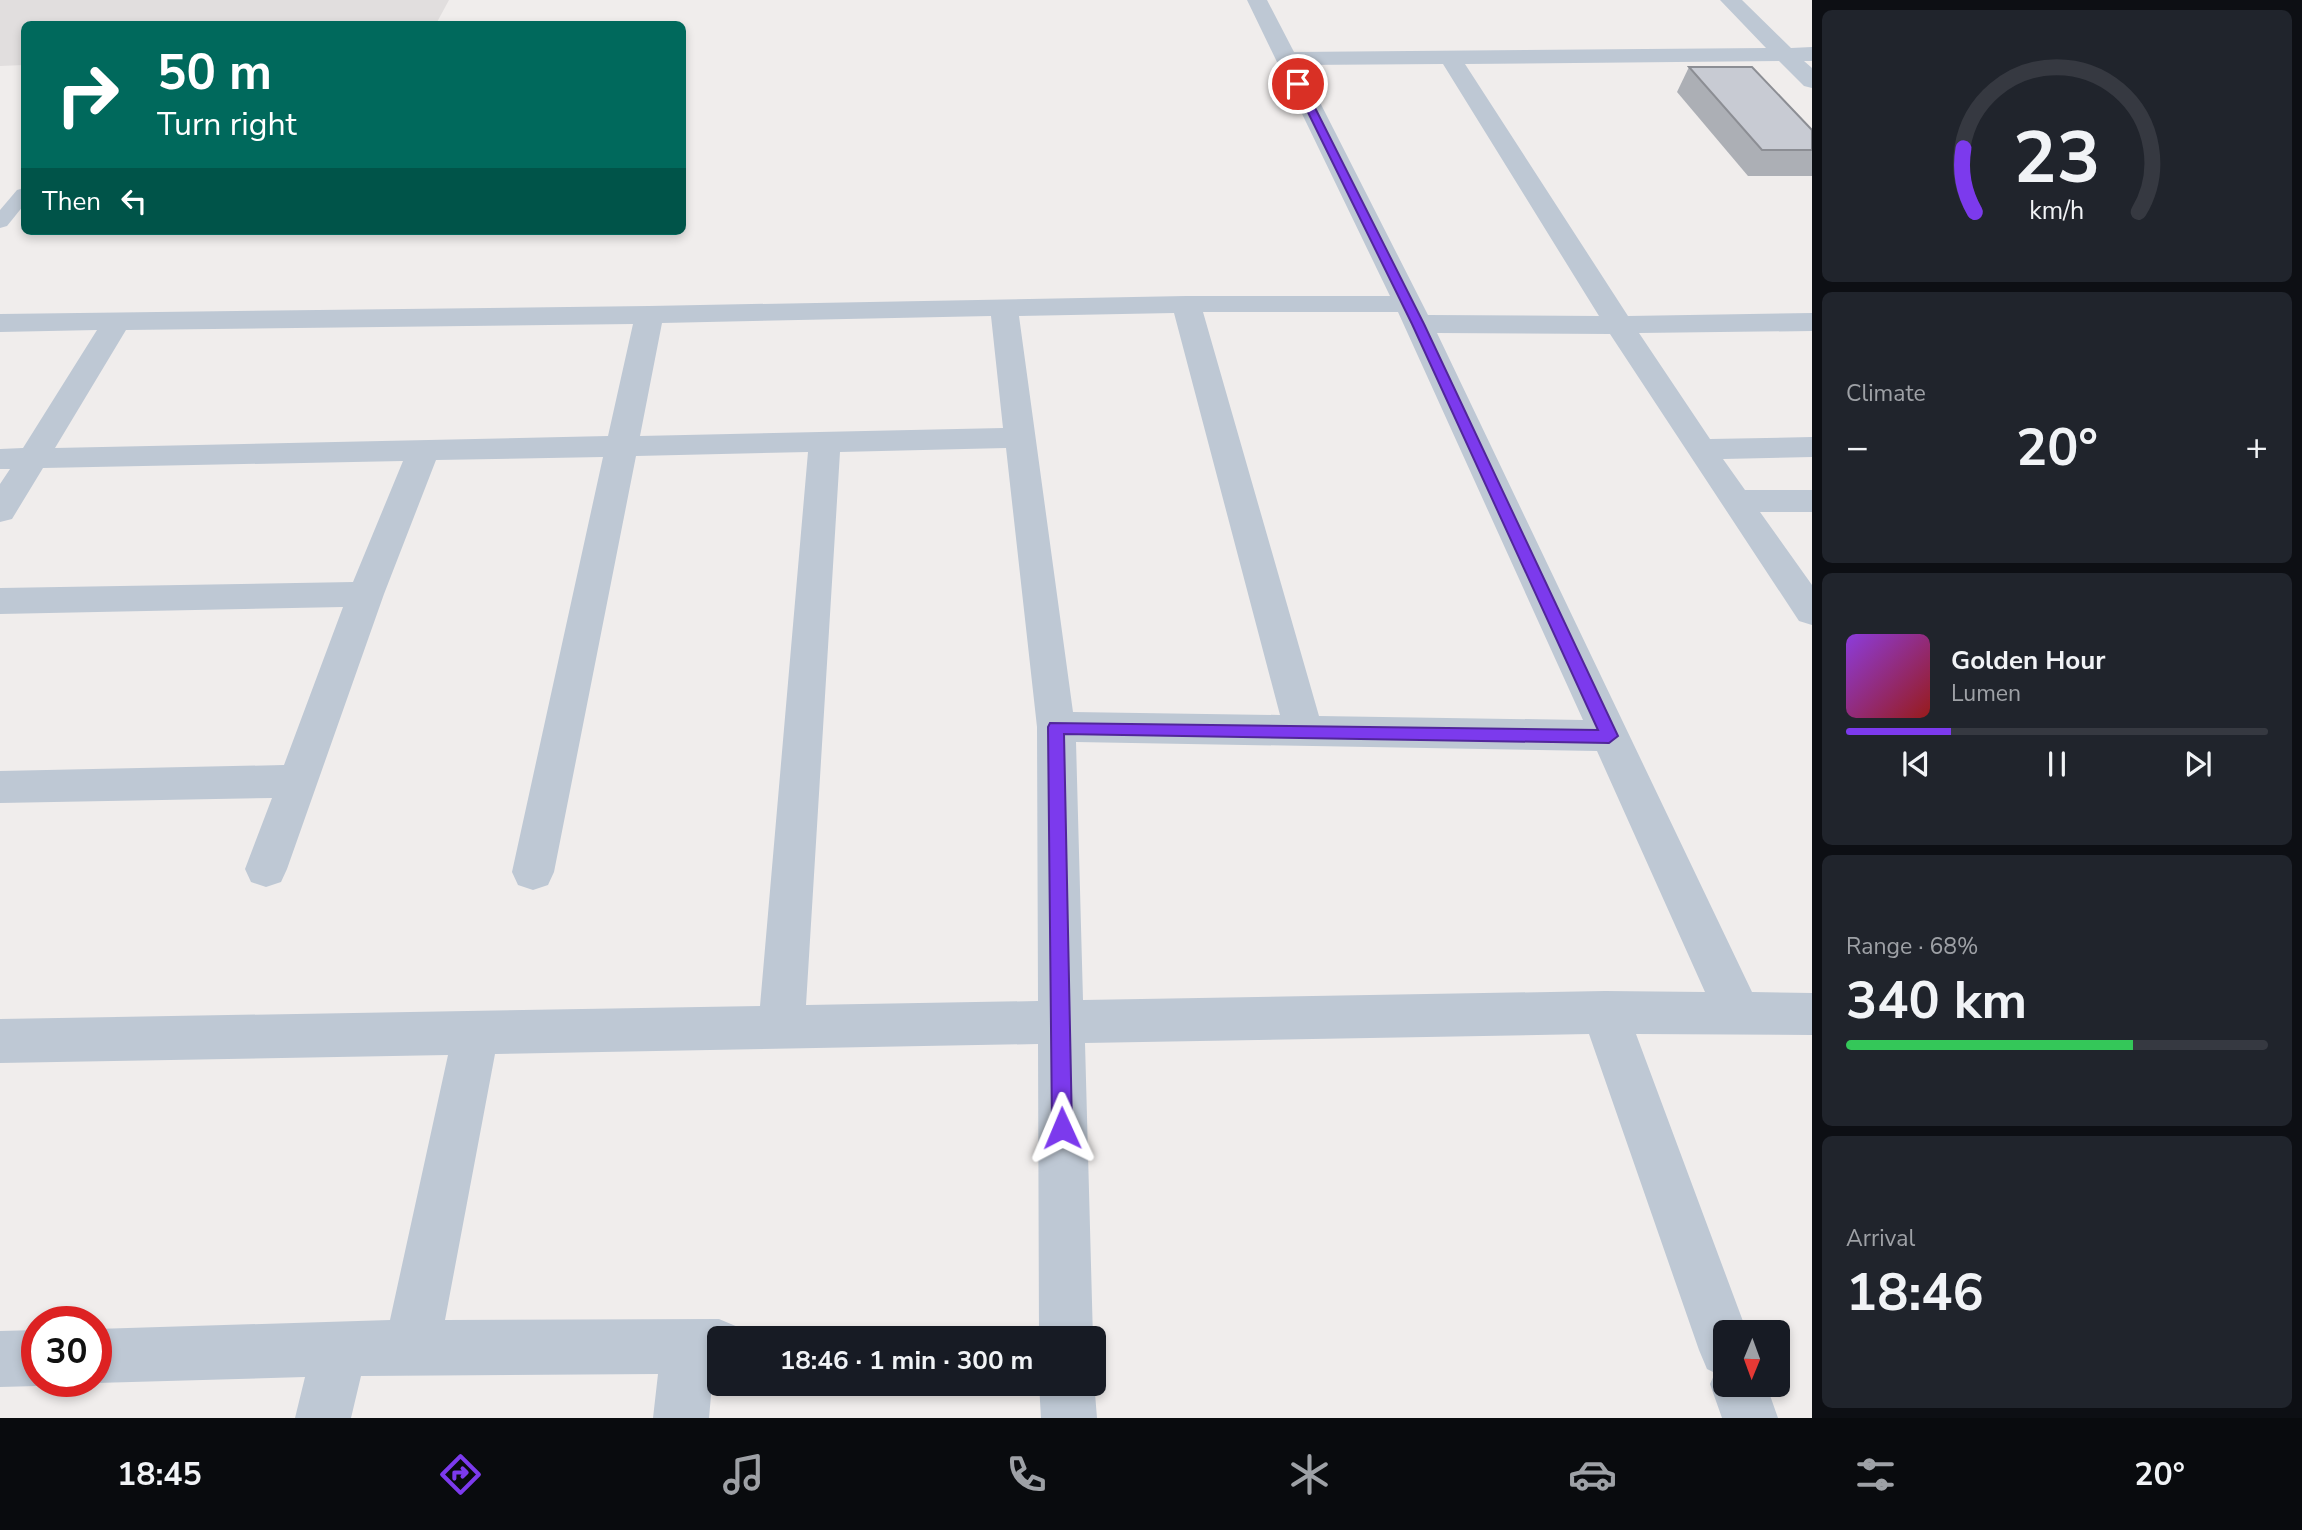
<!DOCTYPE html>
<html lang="en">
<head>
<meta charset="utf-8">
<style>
  body { margin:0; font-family:"Nunito Sans",sans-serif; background:#20242c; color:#f1f3f6; height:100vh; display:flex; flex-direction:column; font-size:26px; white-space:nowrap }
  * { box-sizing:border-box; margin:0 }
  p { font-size:23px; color:#9ea1a6 }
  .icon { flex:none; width:38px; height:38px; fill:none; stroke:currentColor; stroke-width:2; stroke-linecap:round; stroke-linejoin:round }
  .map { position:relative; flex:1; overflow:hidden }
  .drawer { display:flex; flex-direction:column; gap:10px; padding:10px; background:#0d0f14; width:490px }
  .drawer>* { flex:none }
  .banner { position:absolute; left:21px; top:21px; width:665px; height:214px; border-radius:10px; box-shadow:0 4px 10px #0003; background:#00695c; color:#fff; overflow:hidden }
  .needle { width:46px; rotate:181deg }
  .controls { position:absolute; left:1713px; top:1320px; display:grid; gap:14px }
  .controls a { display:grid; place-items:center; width:77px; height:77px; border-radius:10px; background:#171b24; box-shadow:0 4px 10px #0003; font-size:35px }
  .speed { position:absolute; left:21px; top:1306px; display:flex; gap:14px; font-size:35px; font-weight:700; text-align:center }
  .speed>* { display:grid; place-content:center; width:91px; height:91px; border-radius:50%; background:#171b24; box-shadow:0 4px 10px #0003; line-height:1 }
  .speed .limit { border:10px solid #d22; background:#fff; color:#111 }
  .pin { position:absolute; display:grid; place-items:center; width:60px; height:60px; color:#fff; margin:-30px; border:4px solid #fff; border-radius:50%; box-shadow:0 2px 7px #0007 }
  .me { position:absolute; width:77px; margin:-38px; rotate:359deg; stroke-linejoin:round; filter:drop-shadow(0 0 5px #0008) }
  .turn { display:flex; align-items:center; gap:24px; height:147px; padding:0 21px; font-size:32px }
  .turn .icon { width:91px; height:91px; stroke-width:2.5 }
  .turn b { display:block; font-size:49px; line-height:60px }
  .then { display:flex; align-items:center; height:66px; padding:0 21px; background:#0003; gap:14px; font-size:26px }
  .big { font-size:52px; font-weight:700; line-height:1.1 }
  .drawer .card { flex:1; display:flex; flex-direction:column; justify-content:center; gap:10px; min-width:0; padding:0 24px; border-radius:10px; background:#20242c }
  .drawer .dial { align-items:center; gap:0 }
  .dial svg { height:182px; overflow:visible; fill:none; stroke:#363941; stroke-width:7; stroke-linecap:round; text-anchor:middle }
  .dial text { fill:#f1f3f6; stroke:none }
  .song { display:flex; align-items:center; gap:21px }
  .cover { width:84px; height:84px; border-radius:10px; background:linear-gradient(135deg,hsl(270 70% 55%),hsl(0 70% 35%)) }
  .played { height:7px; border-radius:4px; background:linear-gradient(90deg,#7c3aed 25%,#363941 25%) }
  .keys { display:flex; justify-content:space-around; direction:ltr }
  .heat { display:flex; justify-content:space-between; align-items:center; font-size:38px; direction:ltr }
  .charge { height:10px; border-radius:5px; background:linear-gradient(90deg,#34c759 68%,#363941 0) }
  .trip { position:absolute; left:707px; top:1326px; width:399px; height:70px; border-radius:10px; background:#171b24; box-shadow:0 4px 10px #0003; font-weight:700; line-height:70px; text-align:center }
  .tabs { display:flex; height:112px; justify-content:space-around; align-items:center; background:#090b0e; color:#9ea1a6 }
  .tabs .icon { width:49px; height:49px }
  .tabs .selected { color:#7c3aed }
  .tabs b { font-size:32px; color:#f1f3f6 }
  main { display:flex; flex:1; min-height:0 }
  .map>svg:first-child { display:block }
  .education { fill:#e1dede }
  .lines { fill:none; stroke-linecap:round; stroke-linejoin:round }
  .lane { fill:#bec8d4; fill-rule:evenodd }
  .street { fill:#bec8d4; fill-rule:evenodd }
  .wall { fill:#acafb5 }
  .building { fill:#c8cbd3; stroke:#8c8e94; stroke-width:2 }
  .route { fill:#7c3aed; stroke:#51269a; stroke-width:2 }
</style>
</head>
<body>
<main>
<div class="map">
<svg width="1812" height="1418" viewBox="0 0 1812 1418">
  <rect width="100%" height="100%" fill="#f0edec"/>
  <polygon class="education" points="0,0 449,0 436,24 24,24 24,65 0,66"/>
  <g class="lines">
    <polygon class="lane" points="24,188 24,205 7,226 0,228 0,210 17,190"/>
    <g class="street">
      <path d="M1247 0H1267L1294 52 1766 48 1720 0H1742L1791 48 1812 47V61H1804L1812 68V88L1804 86 1779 61 1465 64 1628 316 1812 313V331L1639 333 1710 439 1812 437V457L1723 459 1745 490H1812V512H1760L1812 585V625L1799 621 1610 334 1437 333 1752 992 1812 993V1035L1636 1034 1747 1332H1726V1384H1766L1778 1418H1722L1710 1384 1715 1373 1707 1369 1699 1350 1589 1034 1085 1043 1093 1339H1039L1038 1044 495 1054 445 1320 719 1319 738 1327 743 1339H719V1373H713L709 1418H653L658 1374 361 1376 351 1418H295L305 1377 96 1383 89 1381H96V1329L390 1320 448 1055 0 1063V1019L760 1006 808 452 636 456 554 872 548 885 533 890 518 885 512 872 603 457 436 460 384 594 287 869 281 882 266 887 251 882 245 869 272 798 0 803V771L284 765 343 607 0 614V588L353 582 403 461 43 468 12 519 0 522V484L10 469H0V449L23 448 97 330 0 332V314L649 306 1186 296H1390ZM1443 64 1599 316 1428 315 1301 65ZM1203 312H1398L1583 720 1319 716ZM1174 313 1280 715 1073 712 1019 316ZM991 316 1003 428 640 436 662 323ZM633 324 608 436 55 448 126 330ZM1006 448 1037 727 1038 1001 806 1005 840 452ZM1076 742 1597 751 1705 992 1605 991 1083 1000Z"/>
      <polygon points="37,1330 37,1381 48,1381 37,1386 0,1387 0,1331"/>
      <polygon points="1094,1381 1097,1418 1041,1418 1039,1384 1094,1384"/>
    </g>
  </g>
  <polygon class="wall" points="1689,67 1812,130 1812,176 1748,176 1677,92"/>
  <polygon class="building" points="1689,67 1752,67 1812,130 1812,150 1762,150"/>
  <polygon class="route" points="1298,81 1303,84 1424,324 1618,736 1609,743 1064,734 1072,1128 1069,1135 1062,1138 1055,1135 1052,1128 1048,727 1050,723 1598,730 1412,324 1294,84"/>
</svg>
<div class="controls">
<a><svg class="needle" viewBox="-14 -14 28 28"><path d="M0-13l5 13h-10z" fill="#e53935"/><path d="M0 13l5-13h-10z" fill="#9ea1a6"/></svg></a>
</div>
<div class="speed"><div class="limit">30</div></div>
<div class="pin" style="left:1298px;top:84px;background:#d93025"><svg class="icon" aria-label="arrive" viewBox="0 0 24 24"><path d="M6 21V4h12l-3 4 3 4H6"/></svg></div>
<svg class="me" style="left:1062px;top:1128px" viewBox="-20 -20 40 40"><path d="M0-17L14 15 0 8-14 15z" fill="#7c3aed" stroke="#fff" stroke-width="4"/></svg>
<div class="trip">18:46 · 1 min · 300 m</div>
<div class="banner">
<div class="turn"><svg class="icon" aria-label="right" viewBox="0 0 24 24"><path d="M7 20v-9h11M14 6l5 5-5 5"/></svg><div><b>50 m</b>Turn right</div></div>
<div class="then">Then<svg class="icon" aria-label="left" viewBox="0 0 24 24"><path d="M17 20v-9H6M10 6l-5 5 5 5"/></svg></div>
</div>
</div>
<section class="drawer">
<div class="card dial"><svg viewBox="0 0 100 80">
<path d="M14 69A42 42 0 1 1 86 69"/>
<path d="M14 69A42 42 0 0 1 9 41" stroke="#7c3aed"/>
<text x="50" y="56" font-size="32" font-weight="700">23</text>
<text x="50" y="72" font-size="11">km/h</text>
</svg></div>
<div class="card"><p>Climate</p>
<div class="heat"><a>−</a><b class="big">20°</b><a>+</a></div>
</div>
<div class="card">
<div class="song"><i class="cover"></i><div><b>Golden Hour</b><p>Lumen</p></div></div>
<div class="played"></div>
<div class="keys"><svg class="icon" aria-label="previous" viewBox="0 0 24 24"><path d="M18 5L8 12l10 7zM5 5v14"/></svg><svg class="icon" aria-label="pause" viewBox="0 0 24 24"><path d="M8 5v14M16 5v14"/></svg><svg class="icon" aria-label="next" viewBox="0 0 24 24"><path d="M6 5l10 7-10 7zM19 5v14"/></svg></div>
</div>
<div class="card"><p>Range · 68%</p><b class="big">340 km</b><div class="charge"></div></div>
<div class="card"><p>Arrival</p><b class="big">18:46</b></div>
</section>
</main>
<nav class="tabs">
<b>18:45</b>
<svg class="icon selected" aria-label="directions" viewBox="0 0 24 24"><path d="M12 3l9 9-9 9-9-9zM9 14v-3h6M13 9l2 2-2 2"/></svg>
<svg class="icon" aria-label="music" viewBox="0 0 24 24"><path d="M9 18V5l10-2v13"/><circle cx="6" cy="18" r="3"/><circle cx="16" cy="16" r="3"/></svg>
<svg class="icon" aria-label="phone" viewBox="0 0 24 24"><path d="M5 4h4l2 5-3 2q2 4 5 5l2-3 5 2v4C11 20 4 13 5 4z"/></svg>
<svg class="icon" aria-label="climate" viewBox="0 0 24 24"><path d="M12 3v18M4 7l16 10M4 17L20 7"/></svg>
<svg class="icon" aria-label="car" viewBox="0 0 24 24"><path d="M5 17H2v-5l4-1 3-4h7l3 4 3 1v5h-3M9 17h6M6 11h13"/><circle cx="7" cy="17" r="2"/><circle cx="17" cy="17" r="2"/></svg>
<svg class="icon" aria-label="filters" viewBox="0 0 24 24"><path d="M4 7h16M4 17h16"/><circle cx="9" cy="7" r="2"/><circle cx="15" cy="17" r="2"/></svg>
<b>20°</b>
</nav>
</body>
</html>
